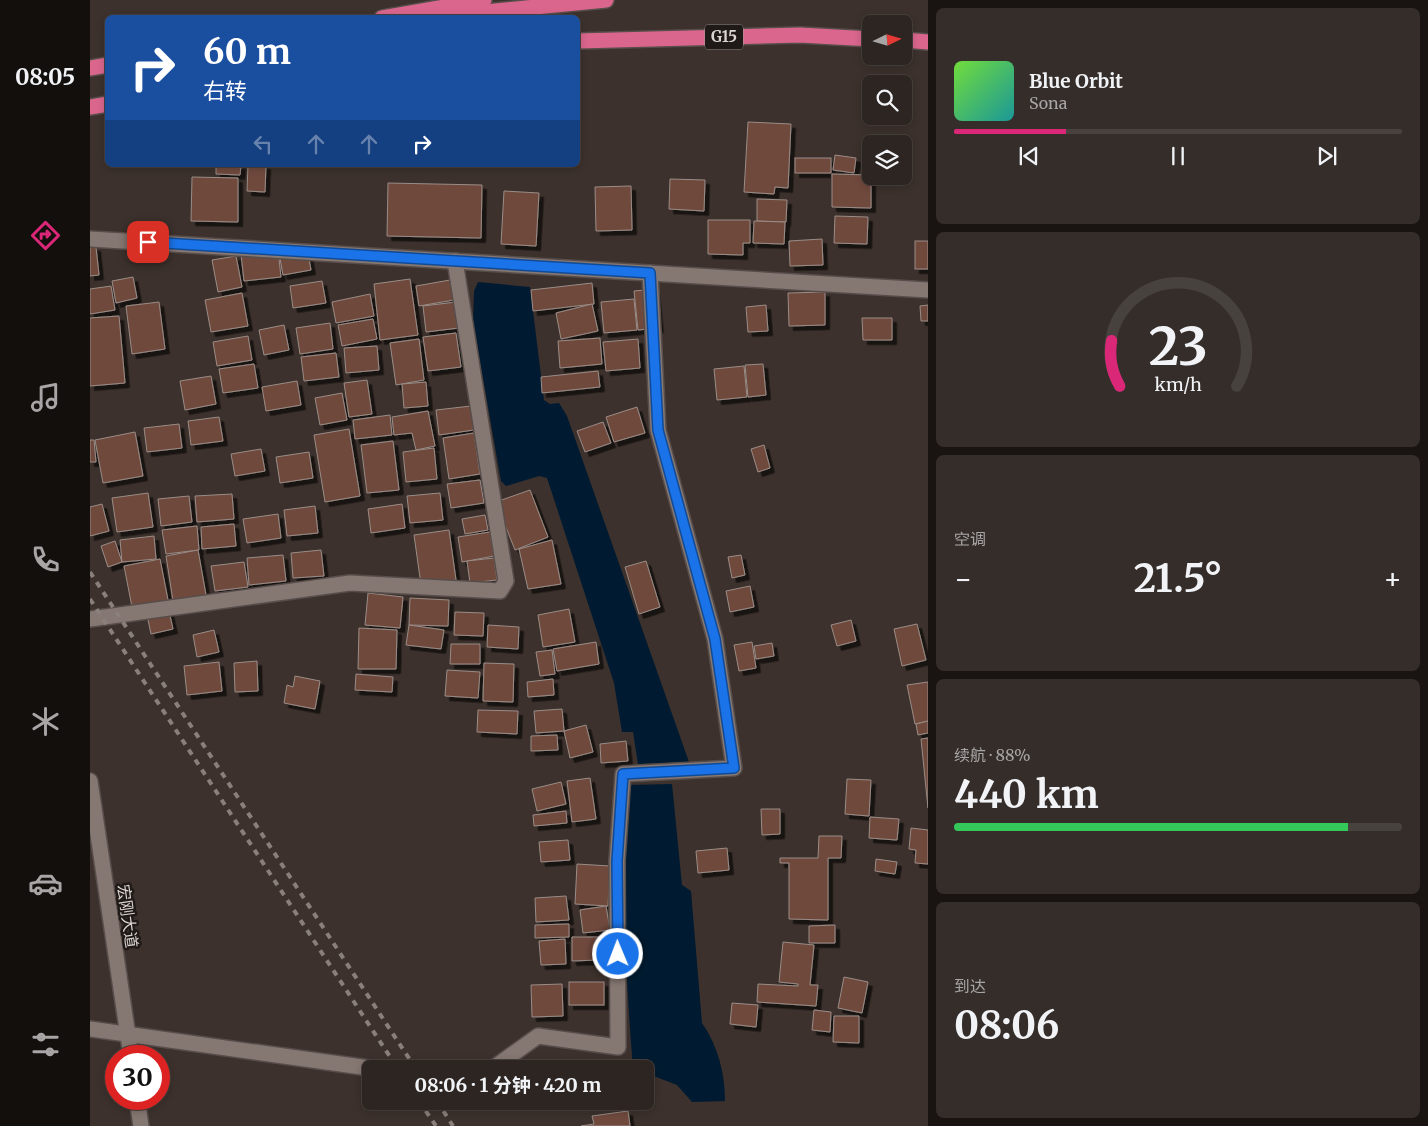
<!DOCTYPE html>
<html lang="zh">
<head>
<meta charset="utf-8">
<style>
  body { margin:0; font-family:Merriweather,"Noto Sans SC",serif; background:#352d2a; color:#f1f3f6; height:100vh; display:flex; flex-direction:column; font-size:19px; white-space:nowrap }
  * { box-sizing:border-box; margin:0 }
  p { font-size:16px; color:#a7a5a5 }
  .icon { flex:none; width:28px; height:28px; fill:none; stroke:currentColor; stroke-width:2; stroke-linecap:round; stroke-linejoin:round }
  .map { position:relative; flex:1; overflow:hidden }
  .details { display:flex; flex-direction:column; gap:8px; padding:8px; background:#191412; width:500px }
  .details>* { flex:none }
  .top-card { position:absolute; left:15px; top:15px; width:475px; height:152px; border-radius:8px; box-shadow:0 2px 8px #0003,0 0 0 1px #48423f; background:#1a4fa0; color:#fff; overflow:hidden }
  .needle { width:32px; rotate:85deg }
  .fabs { position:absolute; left:772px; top:15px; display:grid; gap:10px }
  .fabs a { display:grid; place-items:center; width:50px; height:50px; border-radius:8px; background:#2d2521; box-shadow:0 2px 8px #0003,0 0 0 1px #48423f; font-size:25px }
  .speed { position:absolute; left:15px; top:1045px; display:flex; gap:10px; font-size:25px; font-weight:700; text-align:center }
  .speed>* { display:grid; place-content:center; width:65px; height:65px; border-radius:50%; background:#2d2521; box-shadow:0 2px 8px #0003,0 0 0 1px #48423f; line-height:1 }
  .speed .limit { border:8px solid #d22; background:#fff; color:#111 }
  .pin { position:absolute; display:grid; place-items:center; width:42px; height:42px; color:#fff; margin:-21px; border-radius:10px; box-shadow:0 2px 8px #0006 }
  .me { position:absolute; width:55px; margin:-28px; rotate:359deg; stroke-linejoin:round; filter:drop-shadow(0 0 4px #0008) }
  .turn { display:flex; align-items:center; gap:18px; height:105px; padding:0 15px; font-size:22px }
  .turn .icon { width:65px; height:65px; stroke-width:2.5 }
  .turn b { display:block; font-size:35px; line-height:42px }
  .lanes { display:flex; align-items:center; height:48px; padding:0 15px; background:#0003; justify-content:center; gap:25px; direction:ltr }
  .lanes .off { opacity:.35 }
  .big { font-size:38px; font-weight:700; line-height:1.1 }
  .details .card { flex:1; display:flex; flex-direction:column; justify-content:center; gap:8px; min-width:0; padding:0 18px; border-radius:8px; background:#352d2a }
  .details .dial { align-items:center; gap:0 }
  .dial svg { height:130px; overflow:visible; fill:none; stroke:#48423f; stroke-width:7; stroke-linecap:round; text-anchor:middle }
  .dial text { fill:#f1f3f6; stroke:none }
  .song { display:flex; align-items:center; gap:15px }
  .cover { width:60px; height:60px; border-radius:8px; background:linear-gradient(135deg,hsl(100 70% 55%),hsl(180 70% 35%)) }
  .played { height:5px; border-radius:2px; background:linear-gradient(90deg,#db2777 25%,#48423f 25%) }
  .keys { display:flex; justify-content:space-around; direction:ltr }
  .heat { display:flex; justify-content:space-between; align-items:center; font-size:28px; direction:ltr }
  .charge { height:8px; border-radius:4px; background:linear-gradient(90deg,#34c759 88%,#48423f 0) }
  .trip { position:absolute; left:272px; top:1060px; width:292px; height:50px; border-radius:8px; background:#2d2521; box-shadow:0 2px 8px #0003,0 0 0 1px #48423f; font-weight:700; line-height:50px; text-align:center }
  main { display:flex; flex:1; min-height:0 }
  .tabs { display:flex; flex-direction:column; width:90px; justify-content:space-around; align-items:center; background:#120f0d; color:#a7a5a5 }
  .tabs .icon { width:35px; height:35px }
  .tabs .on { color:#db2777 }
  .tabs b { font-size:22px; color:#f1f3f6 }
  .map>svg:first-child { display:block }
  .water { fill:#001b31 }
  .building { fill:#6f4a3d; stroke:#9a8c87; filter:url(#shadow) }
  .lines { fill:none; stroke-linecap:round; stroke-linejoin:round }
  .street-casing { stroke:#574d4a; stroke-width:18 }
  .secondary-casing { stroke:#574d4a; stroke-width:18 }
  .highway-casing { stroke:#574d4a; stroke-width:18 }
  .street { stroke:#857772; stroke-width:15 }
  .secondary { stroke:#857772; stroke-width:15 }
  .highway { stroke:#da668d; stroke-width:15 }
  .rail { stroke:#897f7b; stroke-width:4; stroke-dasharray:6 6; stroke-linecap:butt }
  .route-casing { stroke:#114b97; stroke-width:12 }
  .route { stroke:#1a73e8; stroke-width:9 }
  .labels { text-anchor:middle; stroke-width:5; stroke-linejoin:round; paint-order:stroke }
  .shield { fill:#1f1a18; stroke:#a39c9a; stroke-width:1 }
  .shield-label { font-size:15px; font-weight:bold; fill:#dcd4d1 }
  .street-label { font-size:16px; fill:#dcd4d1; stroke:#1f1a18 }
</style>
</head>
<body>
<main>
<nav class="tabs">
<b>08:05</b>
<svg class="icon on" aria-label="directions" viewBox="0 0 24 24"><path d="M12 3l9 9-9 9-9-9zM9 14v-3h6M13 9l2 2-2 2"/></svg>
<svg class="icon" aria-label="music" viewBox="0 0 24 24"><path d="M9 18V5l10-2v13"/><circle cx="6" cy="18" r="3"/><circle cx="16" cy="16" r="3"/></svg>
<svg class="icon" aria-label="phone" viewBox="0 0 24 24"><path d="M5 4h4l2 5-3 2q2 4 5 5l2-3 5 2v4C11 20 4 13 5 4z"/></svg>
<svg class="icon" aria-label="climate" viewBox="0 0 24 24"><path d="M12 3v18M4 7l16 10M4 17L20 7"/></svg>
<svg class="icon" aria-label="car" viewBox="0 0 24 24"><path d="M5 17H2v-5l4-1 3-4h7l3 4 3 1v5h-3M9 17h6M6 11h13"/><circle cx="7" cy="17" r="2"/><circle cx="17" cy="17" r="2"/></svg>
<svg class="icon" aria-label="filters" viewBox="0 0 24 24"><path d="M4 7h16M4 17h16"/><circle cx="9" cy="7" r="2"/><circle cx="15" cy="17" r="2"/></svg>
</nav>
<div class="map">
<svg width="838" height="1126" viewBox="0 0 838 1126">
  <defs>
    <filter id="shadow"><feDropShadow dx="4.5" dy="4.5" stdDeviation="0" flood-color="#0009"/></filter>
  </defs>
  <rect width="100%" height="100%" fill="#3c312c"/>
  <g class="water">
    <polygon points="388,282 440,287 454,400 460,404 469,403 477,416 599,762 548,764 543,732 532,732 524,683 457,478 449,476 416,486 411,481 383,322 384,291"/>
    <path d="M582 784 592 885 601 891 612 1023C628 1046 635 1073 635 1101L602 1102 587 1085 556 1073V1069L543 1068C535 974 532 880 538 785Z"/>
  </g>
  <g class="building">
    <polygon points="658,122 701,124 698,188 685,187 684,194 654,192"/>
    <polygon points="745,155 766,158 764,173 743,170"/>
    <rect x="705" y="158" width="36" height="15"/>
    <polygon points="126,165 151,165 150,175 126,174"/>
    <polygon points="158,165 176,165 175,192 157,191"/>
    <polygon points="742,174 781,175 781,208 742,207"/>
    <polygon points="102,177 148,178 148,222 101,221"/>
    <polygon points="580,179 615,180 614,211 579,209"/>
    <polygon points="298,183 392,185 391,238 297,236"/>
    <polygon points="541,186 542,230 506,231 505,187"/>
    <polygon points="414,191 449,193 446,246 411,244"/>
    <polygon points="667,199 697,200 696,222 667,221"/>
    <polygon points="745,216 778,217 777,244 744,243"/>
    <polygon points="618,220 660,220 660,243 653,243 653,255 618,254"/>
    <polygon points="664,221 695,222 694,244 663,243"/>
    <polygon points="732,239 733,265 700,266 699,241"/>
    <rect x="825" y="241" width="13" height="28"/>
    <polygon points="0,247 6,247 9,275 0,276"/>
    <polygon points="217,248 221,270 193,275 189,253"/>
    <polygon points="188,250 191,277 154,281 151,254"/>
    <polygon points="146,256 152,287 128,292 122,260"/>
    <polygon points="43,277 47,298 26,303 22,281"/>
    <polygon points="320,279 328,335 290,340 284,284"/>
    <polygon points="360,280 364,300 329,306 326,286"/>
    <polygon points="232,281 236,303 203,308 200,286"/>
    <polygon points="502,283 504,304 443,311 441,290"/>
    <polygon points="21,286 25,310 0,314 0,289"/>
    <polygon points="565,289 569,328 548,330 544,291"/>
    <polygon points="735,292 735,325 699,326 698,293"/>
    <polygon points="152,293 158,326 121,332 115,300"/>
    <polygon points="280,294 284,316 246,323 242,302"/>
    <polygon points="544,299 547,330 514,333 511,302"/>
    <polygon points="69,302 75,349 42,354 36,306"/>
    <polygon points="366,302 369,328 336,332 333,306"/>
    <polygon points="502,304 508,331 471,339 466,313"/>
    <polygon points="676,305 678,331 658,332 656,307"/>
    <polygon points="838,305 838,321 831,321 830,306"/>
    <polygon points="29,316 35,383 0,386 0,318"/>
    <polygon points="772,318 802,318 802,340 773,340"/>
    <polygon points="283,319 287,339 252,346 248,325"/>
    <polygon points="240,323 243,349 210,354 206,328"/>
    <polygon points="194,325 199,350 174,355 169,330"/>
    <polygon points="366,333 371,367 338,371 333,337"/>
    <polygon points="158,336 162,360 127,366 123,342"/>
    <polygon points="510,338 512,364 470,368 468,341"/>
    <polygon points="329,339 334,380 306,385 300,343"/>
    <polygon points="548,339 550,368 516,371 513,342"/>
    <polygon points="287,346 289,370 256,373 254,348"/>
    <polygon points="246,353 249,377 214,381 211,357"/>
    <polygon points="164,364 168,388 133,393 129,369"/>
    <polygon points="673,364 676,395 658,397 655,365"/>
    <polygon points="654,366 657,397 627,400 624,369"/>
    <polygon points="508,371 510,387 452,393 451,377"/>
    <polygon points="121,376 126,404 95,410 90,381"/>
    <polygon points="277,380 282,414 259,417 254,383"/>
    <polygon points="207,381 211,405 176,411 172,387"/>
    <polygon points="336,382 338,406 314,408 312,384"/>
    <polygon points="252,393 257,420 230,425 225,398"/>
    <polygon points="381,406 384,430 349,435 346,410"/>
    <polygon points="547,407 555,433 524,442 516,417"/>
    <polygon points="338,411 345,446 326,450 322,433 304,435 302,417"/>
    <polygon points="300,415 302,435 265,439 263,420"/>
    <polygon points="129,417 133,441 101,445 98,421"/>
    <polygon points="513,422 521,443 495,452 487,431"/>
    <polygon points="89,424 92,448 57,452 54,428"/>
    <polygon points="259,429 270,496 235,502 224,435"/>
    <polygon points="45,432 53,476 13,483 5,440"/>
    <polygon points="384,433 390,474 359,479 353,438"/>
    <polygon points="0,440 4,440 6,462 0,462"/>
    <polygon points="303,441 309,490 277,493 271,445"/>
    <polygon points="674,445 680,468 668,472 661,449"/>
    <polygon points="344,448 347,479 316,482 313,452"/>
    <polygon points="171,449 175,471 145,476 141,454"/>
    <polygon points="219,452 223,478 190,483 186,457"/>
    <polygon points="390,480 394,503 361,508 357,484"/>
    <polygon points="440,490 458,537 425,550 406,502"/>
    <polygon points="58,493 63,527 27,532 22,498"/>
    <polygon points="350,493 353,520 320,523 317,496"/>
    <polygon points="142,494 144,519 107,522 105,496"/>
    <polygon points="99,496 102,522 71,526 68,499"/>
    <polygon points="12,504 19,531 0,536 0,507"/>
    <polygon points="312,504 315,528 281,533 278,509"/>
    <polygon points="225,506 228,533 197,536 194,510"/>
    <polygon points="188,514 191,538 157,543 153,519"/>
    <polygon points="395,515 398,530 375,534 372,519"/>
    <polygon points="144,524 146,546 112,549 111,527"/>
    <polygon points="107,526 109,550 76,554 72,530"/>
    <polygon points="359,530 366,580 331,585 324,535"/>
    <polygon points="400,532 404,556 372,562 368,537"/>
    <polygon points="64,536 66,559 32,562 18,567 11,546 25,541 32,562 30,540"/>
    <polygon points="462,540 471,584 438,589 429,549"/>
    <polygon points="108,550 116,595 83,601 76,556"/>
    <polygon points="231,550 234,576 203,578 201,553"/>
    <polygon points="193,555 196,581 159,585 157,558"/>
    <polygon points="651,555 655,575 642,578 638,557"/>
    <polygon points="404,558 407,580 380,583 377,561"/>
    <polygon points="70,559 78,600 42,607 34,566"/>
    <polygon points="556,561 570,607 549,614 535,567"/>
    <polygon points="154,562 158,587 125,591 121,566"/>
    <polygon points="660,586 664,607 640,612 636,591"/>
    <polygon points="278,593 313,597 310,628 275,625"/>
    <polygon points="320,598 359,600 358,626 319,625"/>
    <polygon points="479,609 485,642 453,647 448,615"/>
    <polygon points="79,611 83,629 61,634 57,615"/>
    <polygon points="365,612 394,613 393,636 364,635"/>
    <polygon points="761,620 766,641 747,646 741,625"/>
    <polygon points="827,624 836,660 812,666 804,629"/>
    <polygon points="319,625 354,630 351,649 316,645"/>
    <polygon points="398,625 429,627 428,649 397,647"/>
    <polygon points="269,628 307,630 306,669 268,669"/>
    <polygon points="124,630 129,652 107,657 103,635"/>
    <polygon points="506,642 509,664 467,671 463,649"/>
    <polygon points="662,642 666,668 649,671 644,645"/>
    <polygon points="682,643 684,656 666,659 664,646"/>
    <polygon points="361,644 390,644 390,664 360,664"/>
    <polygon points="462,650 465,674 450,676 446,652"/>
    <polygon points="167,661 168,691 145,692 144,663"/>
    <polygon points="129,662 132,691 97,695 94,666"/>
    <polygon points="394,663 424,664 423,702 393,701"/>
    <polygon points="357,670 390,672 388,698 355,696"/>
    <polygon points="266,674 303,677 302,692 265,690"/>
    <polygon points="205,676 230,681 225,709 194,703 197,685 203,687"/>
    <polygon points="463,679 464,695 438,697 437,682"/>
    <polygon points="838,682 838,721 825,724 817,685"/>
    <polygon points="472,709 474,731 446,733 444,711"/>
    <polygon points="388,710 428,711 427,734 387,732"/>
    <polygon points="838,721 838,733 828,735 826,724"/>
    <polygon points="496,725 503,752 480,758 474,731"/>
    <polygon points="467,735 468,750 441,751 441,736"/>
    <polygon points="838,738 838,808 831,739"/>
    <polygon points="536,741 538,761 511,763 510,744"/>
    <polygon points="500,778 506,819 482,822 477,781"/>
    <polygon points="757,779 781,780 779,816 755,814"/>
    <polygon points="471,782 476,804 447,811 442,789"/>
    <polygon points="671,809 690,809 690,834 672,835"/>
    <polygon points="476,811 477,823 444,826 443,815"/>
    <polygon points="780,817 809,819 807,840 779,838"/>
    <polygon points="821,828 838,830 838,864 825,863 826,850 819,849"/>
    <polygon points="729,836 752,836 751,858 738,858 738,920 699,919 699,863 690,863 690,858 728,858"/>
    <polygon points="478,840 480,860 451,862 449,842"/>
    <polygon points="637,848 639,870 608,873 606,851"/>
    <polygon points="786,859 807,862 805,874 785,871"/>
    <polygon points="487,864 520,866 518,906 485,904"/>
    <polygon points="476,896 479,920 446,922 445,898"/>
    <polygon points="516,906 520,930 493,933 490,910"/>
    <polygon points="479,924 479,937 445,938 445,925"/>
    <polygon points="745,925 745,943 719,943 719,926"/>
    <polygon points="482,937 509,937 509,960 482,961"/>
    <polygon points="475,939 476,964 451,965 449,941"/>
    <polygon points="693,942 724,945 720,985 728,985 726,1006 667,1002 668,984 708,986 708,984 689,982"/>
    <polygon points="754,977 778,982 772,1013 748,1008"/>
    <rect x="479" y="982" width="35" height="23"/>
    <polygon points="472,984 473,1016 442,1017 441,985"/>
    <polygon points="642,1003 668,1005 666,1027 640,1024"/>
    <polygon points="724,1010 741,1012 740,1032 722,1030"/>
    <polygon points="744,1016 769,1016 769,1043 743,1042"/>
    <polygon points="538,1111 540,1126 491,1126 504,1124 502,1116"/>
  </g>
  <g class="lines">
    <g class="street-casing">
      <g id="street">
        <polyline points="0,239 838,290"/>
        <polyline points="0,619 260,583 410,591 416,581 365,261"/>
        <polyline points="0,1029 286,1069"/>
        <polyline points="402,1069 448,1036 528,1047 527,861 533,774 644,768 625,639 568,430 560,273"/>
      </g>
    </g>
    <g class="secondary-casing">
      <g id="secondary">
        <polyline points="0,781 41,1056"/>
        <polyline points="47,1099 51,1126"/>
      </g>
    </g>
    <g class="highway-casing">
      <g id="highway">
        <polyline points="292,18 394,0"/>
        <polyline points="335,18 516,0"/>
        <polyline points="814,40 838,42"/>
        <polyline points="488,41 710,35 781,39"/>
        <polyline points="0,68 18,65"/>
        <polyline points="0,107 18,104"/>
      </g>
    </g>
    <use href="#street" class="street"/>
    <use href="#secondary" class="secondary"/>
    <use href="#highway" class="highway"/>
    <g class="rail">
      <polyline points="0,572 326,1069"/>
      <polyline points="0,599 308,1069"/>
      <polyline points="329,1101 346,1126"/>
      <polyline points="347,1101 363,1126"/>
    </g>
  </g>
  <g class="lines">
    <g class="route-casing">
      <polyline id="route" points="58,242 560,273 568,430 625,639 644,768 533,774 527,861 528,954"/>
    </g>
    <use href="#route" class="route"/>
  </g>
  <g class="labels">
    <rect class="shield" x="615" y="24.5" width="38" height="25" rx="4"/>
    <g class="shield-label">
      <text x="634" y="42">G15</text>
    </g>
    <g class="street-label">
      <text transform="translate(38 916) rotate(82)" y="6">宏刚大道</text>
    </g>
  </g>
</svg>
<div class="fabs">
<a><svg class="needle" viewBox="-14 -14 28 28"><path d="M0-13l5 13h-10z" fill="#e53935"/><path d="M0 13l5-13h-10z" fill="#a7a5a5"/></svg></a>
<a><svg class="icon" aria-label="search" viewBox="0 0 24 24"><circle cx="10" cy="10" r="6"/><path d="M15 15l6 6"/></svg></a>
<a><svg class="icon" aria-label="layers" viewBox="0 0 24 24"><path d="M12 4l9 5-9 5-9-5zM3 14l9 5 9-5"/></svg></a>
</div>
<div class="speed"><div class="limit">30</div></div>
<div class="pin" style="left:58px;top:242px;background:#d93025"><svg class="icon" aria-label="arrive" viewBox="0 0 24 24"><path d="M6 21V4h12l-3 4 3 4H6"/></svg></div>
<svg class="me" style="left:528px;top:954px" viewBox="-20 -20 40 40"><circle r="17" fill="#1a73e8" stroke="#fff" stroke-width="3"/><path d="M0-11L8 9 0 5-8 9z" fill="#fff"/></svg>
<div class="trip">08:06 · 1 分钟 · 420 m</div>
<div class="top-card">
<div class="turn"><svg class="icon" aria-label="right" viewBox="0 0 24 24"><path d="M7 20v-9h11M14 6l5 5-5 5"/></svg><div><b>60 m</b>右转</div></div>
<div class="lanes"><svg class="icon off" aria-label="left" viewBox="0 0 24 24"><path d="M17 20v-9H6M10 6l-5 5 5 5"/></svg><svg class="icon off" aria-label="ahead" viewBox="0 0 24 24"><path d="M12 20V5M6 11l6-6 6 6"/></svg><svg class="icon off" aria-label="ahead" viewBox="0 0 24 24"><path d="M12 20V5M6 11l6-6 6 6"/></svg><svg class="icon" aria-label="right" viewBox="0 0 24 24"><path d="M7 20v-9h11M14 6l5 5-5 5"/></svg></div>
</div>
</div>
<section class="details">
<div class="card">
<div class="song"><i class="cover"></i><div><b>Blue Orbit</b><p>Sona</p></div></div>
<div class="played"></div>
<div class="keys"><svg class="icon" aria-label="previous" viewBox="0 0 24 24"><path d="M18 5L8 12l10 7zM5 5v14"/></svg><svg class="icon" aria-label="pause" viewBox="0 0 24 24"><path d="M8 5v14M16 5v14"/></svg><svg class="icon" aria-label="next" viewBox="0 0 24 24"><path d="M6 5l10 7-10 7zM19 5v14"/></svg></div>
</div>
<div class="card dial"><svg viewBox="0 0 100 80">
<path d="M14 69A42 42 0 1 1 86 69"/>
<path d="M14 69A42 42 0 0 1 9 41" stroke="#db2777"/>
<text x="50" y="56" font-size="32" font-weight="700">23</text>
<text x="50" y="72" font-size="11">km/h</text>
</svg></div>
<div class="card"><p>空调</p>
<div class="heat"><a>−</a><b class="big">21.5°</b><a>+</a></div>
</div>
<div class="card"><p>续航 · 88%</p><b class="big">440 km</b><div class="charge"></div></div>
<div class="card"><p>到达</p><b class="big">08:06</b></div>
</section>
</main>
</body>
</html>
